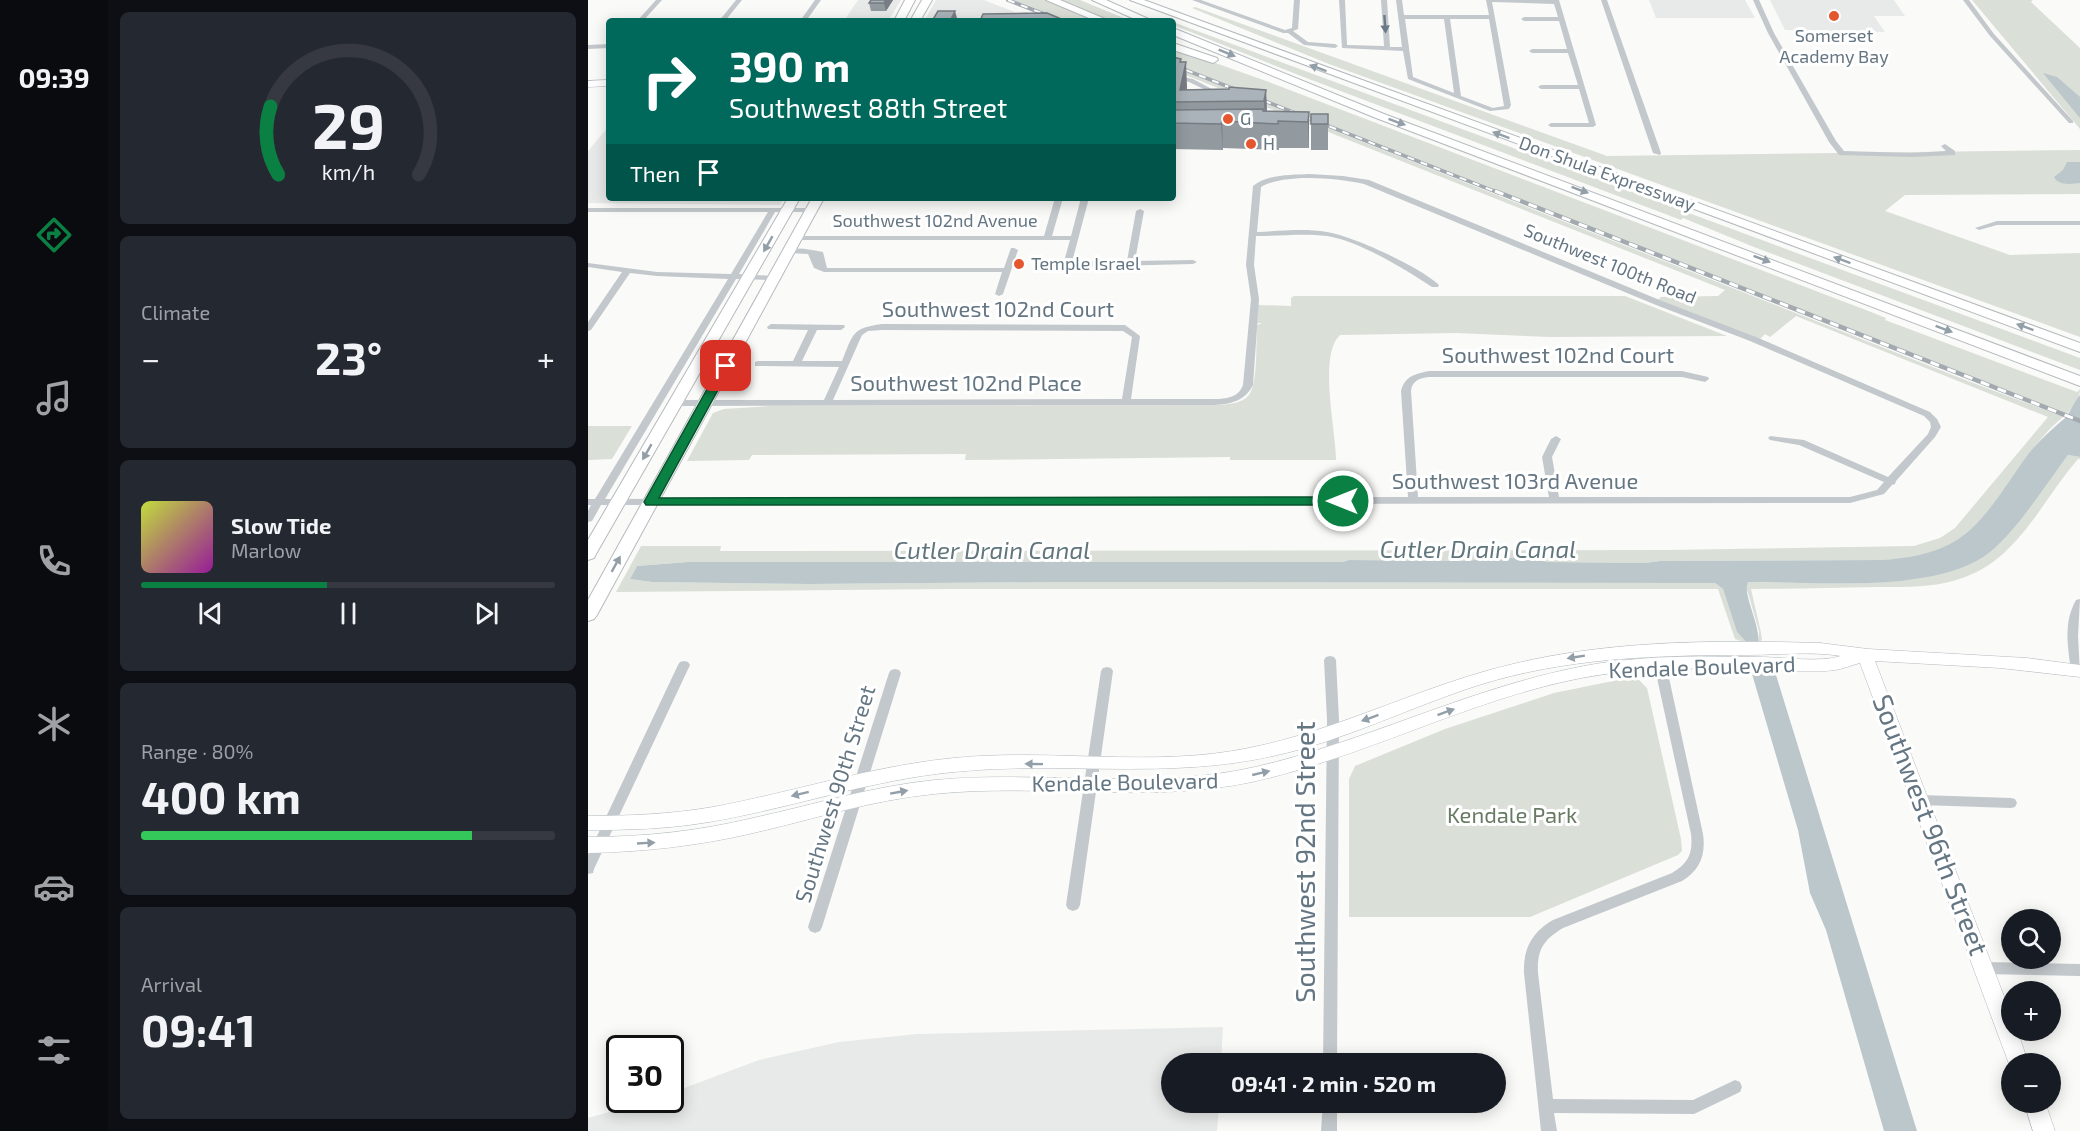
<!DOCTYPE html>
<html lang="en">
<head>
<meta charset="utf-8">
<style>
  body { margin:0; font-family:"Exo 2",sans-serif; background:#242831; color:#f1f3f6; height:100vh; display:flex; flex-direction:column; font-size:22px; white-space:nowrap }
  * { box-sizing:border-box; margin:0 }
  p { font-size:20px; color:#9ea1a6 }
  .icon { flex:none; width:33px; height:33px; fill:none; stroke:currentColor; stroke-width:2; stroke-linecap:round; stroke-linejoin:round }
  .map { position:relative; flex:1; overflow:hidden }
  .details { display:flex; flex-direction:column; gap:12px; padding:12px; background:#0d0f14; width:480px }
  .details>* { flex:none }
  .banner { position:absolute; left:18px; top:18px; width:570px; height:183px; border-radius:6px; box-shadow:0 3px 15px #0003; background:#00695c; color:#fff; overflow:hidden }
  .tools { position:absolute; left:1413px; top:909px; display:grid; gap:12px }
  .tools a { display:grid; place-items:center; width:60px; height:60px; border-radius:50%; background:#171b24; box-shadow:0 3px 15px #0003; font-size:30px }
  .speed { position:absolute; left:18px; top:1035px; display:flex; gap:12px; font-size:30px; font-weight:700; text-align:center }
  .speed>* { display:grid; place-content:center; width:78px; height:78px; border-radius:50%; background:#171b24; box-shadow:0 3px 15px #0003; line-height:1 }
  .speed .limit { border:3px solid #111; border-radius:9px; background:#fff; color:#111 }
  .pin { position:absolute; display:grid; place-items:center; width:51px; height:51px; color:#fff; margin:-26px; border-radius:12px; box-shadow:0 3px 9px #0006 }
  .me { position:absolute; width:66px; margin:-33px; rotate:270deg; stroke-linejoin:round; filter:drop-shadow(0 0 4px #0008) }
  .turn { display:flex; align-items:center; gap:21px; height:126px; padding:0 24px; font-size:27px }
  .turn .icon { width:78px; height:78px; stroke-width:2.5 }
  .turn b { display:block; font-size:42px; line-height:51px }
  .then { display:flex; align-items:center; height:57px; padding:0 24px; background:#0003; gap:12px; font-size:22px }
  .big { font-size:45px; font-weight:700; line-height:1.1 }
  .details .tile { flex:1; display:flex; flex-direction:column; justify-content:center; gap:9px; min-width:0; padding:0 21px; border-radius:9px; background:#242831 }
  .details .dial { align-items:center; gap:0 }
  .dial svg { height:156px; overflow:visible; fill:none; stroke:#363941; stroke-width:7; stroke-linecap:round; text-anchor:middle }
  .dial text { fill:#f1f3f6; stroke:none }
  .song { display:flex; align-items:center; gap:18px }
  .cover { width:72px; height:72px; border-radius:9px; background:linear-gradient(135deg,hsl(70 70% 55%),hsl(300 70% 35%)) }
  .played { height:6px; border-radius:3px; background:linear-gradient(90deg,#0b8043 45%,#363941 45%) }
  .keys { display:flex; justify-content:space-around; direction:ltr }
  .heat { display:flex; justify-content:space-between; align-items:center; font-size:33px; direction:ltr }
  .charge { height:9px; border-radius:4px; background:linear-gradient(90deg,#34c759 80%,#363941 0) }
  .trip { position:absolute; left:573px; top:1053px; width:345px; height:60px; border-radius:30px; background:#171b24; box-shadow:0 3px 15px #0003; font-weight:700; line-height:60px; text-align:center }
  main { display:flex; flex:1; min-height:0 }
  .dock { display:flex; flex-direction:column; width:108px; justify-content:space-around; align-items:center; background:#090b0e; color:#9ea1a6 }
  .dock .icon { width:42px; height:42px }
  .dock .selected { color:#0b8043 }
  .dock b { font-size:27px; color:#f1f3f6 }
  .map>svg:first-child { display:block }
  .built { fill:#e8e9e9 }
  .green { fill:#dadfd7 }
  .water { fill:#bbc7cb }
  .lines { fill:none; stroke-linecap:round; stroke-linejoin:round }
  .secondary-casing { stroke:#b3babf; stroke-width:1 }
  .primary-casing { stroke:#b5babe; stroke-width:2 }
  .highway-casing { stroke:#b4b9bd; stroke-width:2 }
  .street { fill:#c3c8cc; fill-rule:evenodd }
  .secondary { fill:#fff; fill-rule:evenodd }
  .primary { fill:#fff; fill-rule:evenodd }
  .highway { fill:#fff; fill-rule:evenodd }
  .rail-far1-casing { stroke:#a2aab0; stroke-width:4 }
  .rail-casing { stroke:#a2aab0; stroke-width:4.5 }
  .rail-far1 { stroke:#fff; stroke-width:2; stroke-dasharray:7; stroke-linecap:butt }
  .rail { stroke:#fff; stroke-width:3; stroke-dasharray:9; stroke-linecap:butt }
  .wall { fill:#929a9f }
  .shaded-wall { fill:#777d82 }
  .building { fill:#aab3b9; stroke:#777d82; stroke-width:1.5 }
  .oneway { fill:#6a7a87 }
  .oneway2 { fill:#939fa8 }
  .route { fill:#0b8043; stroke:#07532c; stroke-width:1.5 }
  .poi-dot { fill:#e4572e; stroke:#fff; stroke-width:2 }
  .labels { text-anchor:middle; stroke-width:6; stroke-linejoin:round; paint-order:stroke }
  .far-poi-label { font-size:18px; fill:#657683; stroke:#fff; text-anchor:start }
  .far-street-label { font-size:18px; fill:#657683; stroke:#fff }
  .street-label { font-size:22px; fill:#657683; stroke:#fff }
  .park-label { font-size:22px; fill:#687a64; stroke:#fff }
  .water-label { font-size:24px; font-style:italic; fill:#60757c; stroke:#fff }
  .near-street-label { font-size:27px; fill:#657683; stroke:#fff }
</style>
</head>
<body>
<main>
<nav class="dock">
<b>09:39</b>
<svg class="icon selected" aria-label="directions" viewBox="0 0 24 24"><path d="M12 3l9 9-9 9-9-9zM9 14v-3h6M13 9l2 2-2 2"/></svg>
<svg class="icon" aria-label="music" viewBox="0 0 24 24"><path d="M9 18V5l10-2v13"/><circle cx="6" cy="18" r="3"/><circle cx="16" cy="16" r="3"/></svg>
<svg class="icon" aria-label="phone" viewBox="0 0 24 24"><path d="M5 4h4l2 5-3 2q2 4 5 5l2-3 5 2v4C11 20 4 13 5 4z"/></svg>
<svg class="icon" aria-label="climate" viewBox="0 0 24 24"><path d="M12 3v18M4 7l16 10M4 17L20 7"/></svg>
<svg class="icon" aria-label="car" viewBox="0 0 24 24"><path d="M5 17H2v-5l4-1 3-4h7l3 4 3 1v5h-3M9 17h6M6 11h13"/><circle cx="7" cy="17" r="2"/><circle cx="17" cy="17" r="2"/></svg>
<svg class="icon" aria-label="filters" viewBox="0 0 24 24"><path d="M4 7h16M4 17h16"/><circle cx="9" cy="7" r="2"/><circle cx="15" cy="17" r="2"/></svg>
</nav>
<section class="details">
<div class="tile dial"><svg viewBox="0 0 100 80">
<path d="M14 69A42 42 0 1 1 86 69"/>
<path d="M14 69A42 42 0 0 1 10 34" stroke="#0b8043"/>
<text x="50" y="56" font-size="32" font-weight="700">29</text>
<text x="50" y="72" font-size="11">km/h</text>
</svg></div>
<div class="tile"><p>Climate</p>
<div class="heat"><a>−</a><b class="big">23°</b><a>+</a></div>
</div>
<div class="tile">
<div class="song"><i class="cover"></i><div><b>Slow Tide</b><p>Marlow</p></div></div>
<div class="played"></div>
<div class="keys"><svg class="icon" aria-label="previous" viewBox="0 0 24 24"><path d="M18 5L8 12l10 7zM5 5v14"/></svg><svg class="icon" aria-label="pause" viewBox="0 0 24 24"><path d="M8 5v14M16 5v14"/></svg><svg class="icon" aria-label="next" viewBox="0 0 24 24"><path d="M6 5l10 7-10 7zM19 5v14"/></svg></div>
</div>
<div class="tile"><p>Range · 80%</p><b class="big">400 km</b><div class="charge"></div></div>
<div class="tile"><p>Arrival</p><b class="big">09:41</b></div>
</section>
<div class="map">
<svg width="1492" height="1131" viewBox="0 0 1492 1131">
  <rect width="100%" height="100%" fill="#fafaf8"/>
  <g class="built">
    <polygon points="270,0 313,0 300,21 256,21"/>
    <polygon points="348,0 396,0 429,13 439,12 458,21 336,21"/>
    <polygon points="1061,0 1157,0 1167,18 1068,18"/>
    <polygon points="1182,0 1306,0 1317,16 1286,16 1297,32 1197,30"/>
    <polygon points="21,126 21,198 196,198 192,205 0,203 0,151"/>
    <polygon points="635,1027 633,1063 584,1064 584,1102 631,1103 629,1131 0,1131 0,1118 63,1100 82,1100 83,1093 171,1060 251,1042 329,1034"/>
  </g>
  <g class="green">
    <polygon points="426,0 457,0 512,21 479,21"/>
    <polygon points="469,0 492,0 543,21 522,21"/>
    <polygon points="1384,0 1445,0 1443,2 1492,48 1492,129"/>
    <polygon points="607,7 1019,156 1492,150 1492,194 1317,195 1297,211 1422,255 1492,253 1492,337 741,64 604,8"/>
    <polygon points="585,22 1492,358 1492,370 1166,247 1095,218 1093,220 713,76 585,25"/>
    <path d="M585 48 681 82 1283 312 1298 318 1297 320 1489 392 1492 389C1492 407 1472 418 1460 431 1432 461 1402 521 1369 542 1347 556 1319 559 1293 560L1072 561 1057 563 960 562 936 557 872 561 761 560 755 562H100L49 566 42 579 64 582 221 584 476 582 1127 583 1135 589 1149 632 1159 643 1147 639 1130 589H359L28 592 53 546H133L132 551 1078 550 1326 546 1352 538 1367 528 1460 417 1208 316 1182 337 1177 334 1172 339 1070 300 1073 297 1130 296 1137 290 585 70V67L1380 381 1468 414 1472 411 585 63Z"/>
    <path d="M706 296H1037L1139 336 962 337 868 333 752 335C730 355 748 431 748 460H642V457L377 460 378 454 164 455 161 460 99 461 125 413 136 409 183 406 630 405C640 404 654 404 661 395 670 384 668 341 669 325L674 323H669L670 305 703 306V298Z"/>
    <polygon points="0,426 44,426 24,459 0,460"/>
    <path d="M1480 455 1492 457V459H1490C1462 491 1443 531 1410 558 1397 569 1380 577 1365 581 1340 588 1312 587 1287 587 1246 588 1204 589 1163 589L1173 633 1174 640 1170 643 1171 631 1158 586 1160 582C1235 582 1358 596 1414 540Z"/>
    <polygon points="1035,679 1050,679 1059,688 1093,839 1094,851 1090,855 942,917 761,917 761,779 767,766 857,729 966,693"/>
  </g>
  <g class="water">
    <polygon points="1455,73 1469,77 1492,97 1492,118"/>
    <path d="M1479 162H1492V183C1483 184 1471 186 1466 177L1475 170Z"/>
    <path d="M1492 395V457L1480 455C1458 484 1430 529 1402 552 1350 594 1226 582 1160 582 1154 595 1173 625 1170 643H1159L1149 632 1135 589 1127 583 476 582 221 584 64 582 42 579 49 566 100 562H755L761 560 872 561 936 557 960 562 1057 563 1072 561 1293 560C1377 555 1391 525 1436 460 1447 444 1462 431 1477 418 1481 414 1487 401 1492 395Z"/>
    <polygon points="1170,670 1179,670 1188,675 1329,1131 1296,1131 1238,930 1222,893 1210,830 1164,674"/>
  </g>
  <g class="lines">
    <g class="secondary-casing">
      <g id="secondary">
        <polygon points="21,80 21,86 0,87 0,81"/>
        <path d="M1232 643 1280 649 1439 658 1492 665V677L1412 668 1287 661 1424 1017V1030H1429L1441 1064H1424V1071L1421 1064 1272 663C1264 665 1255 669 1247 670 1219 674 1184 669 1156 669 1102 668 1046 668 993 678 880 700 777 757 664 782 559 804 452 783 346 794 283 800 223 820 161 834 108 846 55 852 0 853V837C56 837 111 831 165 818 225 805 285 786 347 780 453 770 562 791 667 767 777 742 879 689 991 667 1050 655 1111 656 1170 657 1194 657 1231 663 1253 656 1222 651 1189 655 1157 655 1068 655 977 658 891 685 822 707 756 741 685 756 579 780 473 761 366 772 282 780 204 808 121 822 81 829 41 830 0 830V816C42 816 84 814 125 807 206 792 284 766 366 758 464 748 564 768 661 748 752 730 835 685 925 664 1024 640 1130 640 1232 643Z"/>
        <polygon points="1436,1102 1457,1102 1467,1131 1445,1131"/>
      </g>
    </g>
    <g class="primary-casing">
      <g id="primary">
        <polygon points="317,0 327,0 316,21 306,21"/>
        <polygon points="334,0 344,0 332,21 322,21"/>
        <polygon points="200,198 212,198 8,554 6,558 0,560 0,540"/>
        <polygon points="224,198 236,198 9,615 6,619 0,621 0,600"/>
      </g>
    </g>
    <g class="highway-casing">
      <g id="highway">
        <polygon points="458,0 472,0 522,21 508,21"/>
        <polygon points="504,0 518,0 565,21 551,21"/>
        <polygon points="542,0 556,0 1492,343 1492,352"/>
        <polygon points="585,28 796,114 1492,376 1492,386 788,118 585,35"/>
        <polygon points="585,43 629,58 630,60 625,63 585,50"/>
      </g>
    </g>
    <g class="street">
      <polygon points="68,0 74,0 55,21 49,21"/>
      <polygon points="148,0 154,0 137,21 131,21"/>
      <polygon points="227,0 233,0 218,21 212,21"/>
      <polygon points="604,0 613,0 697,30 704,28 706,0 712,0 710,29 705,31 720,42 747,44 750,46 747,48 716,45 700,33 695,33"/>
      <path d="M751 0H757L759 45 796 46 793 0H799L802 47H814L808 0H814L816 15H901L898 0H971L1008 125 1005 127H963L960 125 963 123H1001L991 89H953L950 87 953 85H990L980 53H944L941 51 944 49H979L971 21H936L933 19 936 17H970L966 4 904 2 923 105 921 109 902 111 820 79 815 51 754 48ZM817 19H856L866 93 825 77ZM862 19H901L916 106 905 108 873 96Z"/>
      <polygon points="1013,0 1019,0 1073,153 1072,155 1065,153"/>
      <polygon points="1165,0 1171,0 1186,33 1248,141 1256,151 1324,153 1358,151 1353,146 1357,144 1367,151 1367,155 1324,157 1251,155 1241,142 1180,33"/>
      <polygon points="1375,0 1381,0 1406,34 1485,121 1485,123 1481,123 1402,36"/>
      <polygon points="21,44 21,48 0,49 0,45"/>
      <polygon points="585,75 605,79 635,95 630,96 601,82 585,79"/>
      <path d="M721 174 755 176 781 180 1074 301 1168 337 1342 412 1349 419 1353 427 1347 437 1308 481 1307 484 1304 485 1296 494 1262 503 13 505 4 521 0 522V511L3 505H0V499H7L140 279 69 276 42 273 3 330 0 331V322L34 272 0 267V263L69 272 143 274 180 212H0V208H223L227 210 223 212H187L151 274 186 276 190 278 186 280 148 279 17 499 820 497 813 391C817 376 827 374 841 371H1094L1120 377 1121 379 1117 382 1094 377H841C831 378 824 381 823 391L830 497H961L954 457 963 439 968 436 973 439 964 457 971 497H1262L1289 490 1296 482 1211 445 1182 440 1180 438 1182 436 1216 440 1300 477 1340 434 1343 427 1342 422 1336 416 1162 341 1068 305 776 184C749 178 697 173 673 187L669 232C692 231 716 228 739 232 765 236 832 267 851 285L850 287H844C817 269 771 241 739 236 716 233 692 236 668 236L666 265 671 299 665 385C657 401 643 404 626 405L88 406 83 403 88 400H236L251 367 167 366V362L170 361H205L220 330 180 329 179 327 183 324 256 325 257 327 253 330H229L214 361H254C265 335 263 328 294 324L537 325 552 336 543 399H631C642 398 651 396 655 385L663 299 658 265 665 186C680 174 703 175 721 174ZM294 330 535 331 544 337 534 399 245 400 274 335 280 331Z"/>
      <polygon points="467,198 475,198 464,236 483,236 493,198 501,198 484,262 539,261 548,211 552,209 556,211 547,261 605,260 609,262 605,264 479,267 475,265 482,240 208,240 204,238 208,236 456,236"/>
      <polygon points="1409,221 1492,221 1492,225 1409,225 1391,230 1387,228"/>
      <path d="M423 248H426L430 250 415 294 411 296 407 294 414 272H236L226 268 220 254 200 253 196 251C206 246 223 250 235 252L239 268H416Z"/>
      <path d="M1492 599 1490 636 1492 674H1485L1483 671C1480 646 1475 623 1488 600Z"/>
      <path d="M1070 651 1074 652 1076 655 1115 834C1118 855 1112 870 1094 881L975 928C955 940 949 950 950 973L965 1099 1105 1100 1147 1080 1152 1082 1154 1087 1152 1092 1106 1114 966 1113 969 1131H953L936 973C935 949 944 932 965 920L1084 873C1101 863 1105 853 1103 834L1064 655 1066 652Z"/>
      <polygon points="742,656 746,657 748,660 751,720 749,1064 735,1064 739,720 736,660 738,657"/>
      <polygon points="96,661 100,662 102,665 6,869 5,873 0,874 0,855 90,665 92,662"/>
      <polygon points="519,667 523,668 525,671 492,905 490,909 485,911 480,909 478,905 513,671 515,668"/>
      <polygon points="307,669 311,670 313,673 234,927 232,931 227,933 222,931 220,927 301,673 303,670"/>
      <polygon points="1333,795 1423,798 1427,799 1429,803 1427,807 1423,808 1333,805 1329,804 1327,800 1329,796"/>
      <polygon points="1396,962 1492,964 1492,976 1396,974 1391,972 1389,968 1391,964"/>
      <polygon points="735,1102 749,1102 749,1131 733,1131"/>
    </g>
    <use href="#secondary" class="secondary"/>
    <use href="#primary" class="primary"/>
    <use href="#highway" class="highway"/>
    <g class="rail-far1-casing">
      <g id="rail-far1">
        <polyline points="420,0 474,21"/>
        <polyline points="585,65 911,193"/>
      </g>
    </g>
    <g class="rail-casing">
      <polyline id="rail" points="907,191 1492,421"/>
    </g>
    <use href="#rail-far1" class="rail-far1"/>
    <use href="#rail" class="rail"/>
  </g>
  <g class="wall">
    <polygon points="283,0 305,0 298,11 283,11 281,3"/>
    <polygon points="585,57 593,62 599,87 599,90 678,90 679,111 721,112 721,148 691,148 691,150 635,148 635,150 585,149"/>
    <polygon points="740,114 740,150 723,150 723,124"/>
  </g>
  <g class="shaded-wall">
    <polygon points="298,0 305,0 298,11 296,3"/>
    <polygon points="367,11 369,18 367,21 362,21"/>
    <polygon points="593,59 594,79 598,62 599,87 597,102 592,90"/>
    <polygon points="678,90 679,115 677,123 676,101"/>
    <polygon points="721,112 721,148 720,122"/>
    <polygon points="634,121 635,148 635,150 633,124"/>
  </g>
  <g class="building">
    <polygon points="283,0 298,0 296,3 281,3"/>
    <polygon points="350,11 367,11 362,21 344,21"/>
    <polygon points="459,13 478,21 392,21 395,14"/>
    <polygon points="585,57 593,59 592,62 598,62 592,90 641,89 641,87 678,90 676,101 585,102"/>
    <polygon points="675,109 675,111 721,112 720,122 690,121 690,124 634,121 633,124 585,123 585,110"/>
    <rect x="723" y="114" width="17" height="10"/>
  </g>
  <defs><path id="oneway-solid" d="M-6-.8H1V-3.2L6.5 0L1 3.2V.8H-6Z" transform="scale(1.5)"/></defs>
  <use class="oneway" href="#oneway-solid" transform="translate(797 24) rotate(86)"/>
  <g class="oneway2">
    <use href="#oneway-solid" transform="translate(639 53) rotate(22)"/>
    <use href="#oneway-solid" transform="translate(730 68) rotate(-160)"/>
    <use href="#oneway-solid" transform="translate(809 122) rotate(20)"/>
    <use href="#oneway-solid" transform="translate(913 135) rotate(-160)"/>
    <use href="#oneway-solid" transform="translate(992 190) rotate(20)"/>
    <use href="#oneway-solid" transform="translate(180 244) rotate(120)"/>
    <use href="#oneway-solid" transform="translate(1174 259) rotate(21)"/>
    <use href="#oneway-solid" transform="translate(1254 260) rotate(-160)"/>
    <use href="#oneway-solid" transform="translate(1437 327) rotate(-160)"/>
    <use href="#oneway-solid" transform="translate(1356 329) rotate(21)"/>
    <use href="#oneway-solid" transform="translate(59 452) rotate(120)"/>
    <use href="#oneway-solid" transform="translate(28 564) rotate(-61)"/>
    <use href="#oneway-solid" transform="translate(988 657) rotate(171)"/>
    <use href="#oneway-solid" transform="translate(858 712) rotate(-20)"/>
    <use href="#oneway-solid" transform="translate(782 718) rotate(160)"/>
    <use href="#oneway-solid" transform="translate(446 764) rotate(-179)"/>
    <use href="#oneway-solid" transform="translate(673 773) rotate(-13)"/>
    <use href="#oneway-solid" transform="translate(311 792) rotate(-10)"/>
    <use href="#oneway-solid" transform="translate(212 794) rotate(166)"/>
    <use href="#oneway-solid" transform="translate(58 843) rotate(-3)"/>
  </g>
  <polygon class="route" points="138,363 143,366 71,498 755,497 761,501 755,505 58,505 56,502 132,366"/>
  <g class="poi-dot">
    <circle cx="1246" cy="16" r="6"/>
    <circle cx="640" cy="119" r="6"/>
    <circle cx="663" cy="144" r="6"/>
    <circle cx="431" cy="264" r="6"/>
  </g>
  <g class="labels">
    <g class="far-poi-label">
      <text x="1246" y="42" text-anchor="middle">Somerset<tspan x="1246" dy="21">Academy Bay</tspan></text>
      <text x="652" y="125">G</text>
      <text x="675" y="150">H</text>
      <text x="443" y="270">Temple Israel</text>
    </g>
    <g class="far-street-label">
      <text transform="translate(1019 174) rotate(20)" y="6">Don Shula Expressway</text>
      <text x="347" y="227">Southwest 102nd Avenue</text>
      <text transform="translate(1022 264) rotate(22)" y="6">Southwest 100th Road</text>
    </g>
    <g class="street-label">
      <text x="410" y="317">Southwest 102nd Court</text>
      <text x="970" y="363">Southwest 102nd Court</text>
      <text x="378" y="391">Southwest 102nd Place</text>
      <text x="927" y="489">Southwest 103rd Avenue</text>
      <text transform="translate(1114 667) rotate(-2)" y="8">Kendale Boulevard</text>
      <text transform="translate(537 782) rotate(-1)" y="8">Kendale Boulevard</text>
      <text transform="translate(247 794) rotate(-73)" y="8">Southwest 90th Street</text>
    </g>
    <g class="park-label">
      <text x="924" y="823">Kendale Park</text>
    </g>
    <g class="water-label">
      <text x="890" y="558">Cutler Drain Canal</text>
      <text x="404" y="559">Cutler Drain Canal</text>
    </g>
    <g class="near-street-label">
      <text transform="translate(1342 825) rotate(69)" y="9">Southwest 96th Street</text>
      <text transform="translate(718 862) rotate(-90)" y="9">Southwest 92nd Street</text>
    </g>
  </g>
</svg>
<div class="tools">
<a><svg class="icon" aria-label="search" viewBox="0 0 24 24"><circle cx="10" cy="10" r="6"/><path d="M15 15l6 6"/></svg></a>
<a>+</a>
<a>−</a>
</div>
<div class="speed"><div class="limit">30</div></div>
<div class="pin" style="left:138px;top:366px;background:#d93025"><svg class="icon" aria-label="arrive" viewBox="0 0 24 24"><path d="M6 21V4h12l-3 4 3 4H6"/></svg></div>
<svg class="me" style="left:755px;top:501px" viewBox="-20 -20 40 40"><circle r="17" fill="#0b8043" stroke="#fff" stroke-width="3"/><path d="M0-11L8 9 0 5-8 9z" fill="#fff"/></svg>
<div class="trip">09:41 · 2 min · 520 m</div>
<div class="banner">
<div class="turn"><svg class="icon" aria-label="right" viewBox="0 0 24 24"><path d="M7 20v-9h11M14 6l5 5-5 5"/></svg><div><b>390 m</b>Southwest 88th Street</div></div>
<div class="then">Then<svg class="icon" aria-label="arrive" viewBox="0 0 24 24"><path d="M6 21V4h12l-3 4 3 4H6"/></svg></div>
</div>
</div>
</main>
</body>
</html>
